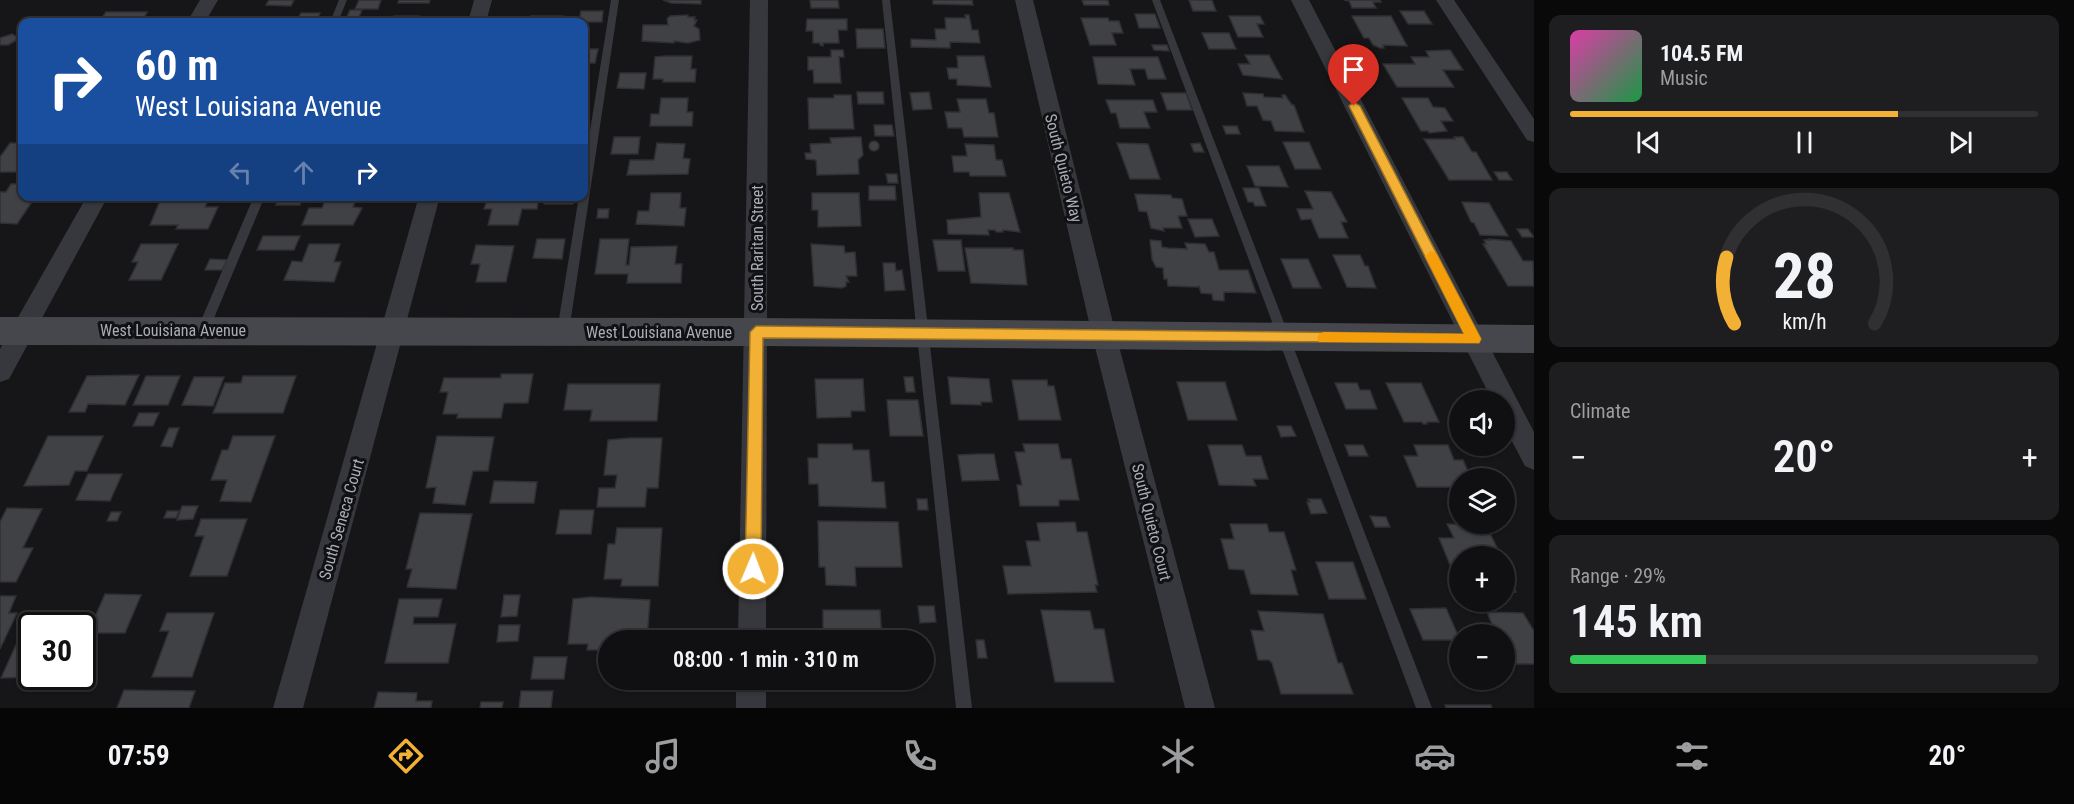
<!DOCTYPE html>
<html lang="en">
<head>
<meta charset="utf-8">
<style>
  body { margin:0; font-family:"Roboto Condensed",sans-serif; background:#1e1e20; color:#f1f3f6; height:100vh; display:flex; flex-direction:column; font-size:22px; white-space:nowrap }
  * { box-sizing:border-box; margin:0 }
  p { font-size:20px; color:#9c9d9f }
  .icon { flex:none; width:33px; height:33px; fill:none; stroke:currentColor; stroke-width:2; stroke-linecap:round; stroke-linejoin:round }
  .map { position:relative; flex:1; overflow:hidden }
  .side { display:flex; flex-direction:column; gap:15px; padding:15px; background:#09090a; width:540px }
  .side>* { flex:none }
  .hud { position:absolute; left:18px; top:18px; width:570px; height:183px; border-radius:12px; box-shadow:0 2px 4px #0004,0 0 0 2px #303032; background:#1a4fa0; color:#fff; overflow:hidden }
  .controls { position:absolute; left:1449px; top:390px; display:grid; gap:12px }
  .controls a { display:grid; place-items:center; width:66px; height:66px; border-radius:50%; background:#101012; box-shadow:0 2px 4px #0004,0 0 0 2px #303032; font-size:30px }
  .speed { position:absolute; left:18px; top:612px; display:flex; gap:12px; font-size:30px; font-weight:700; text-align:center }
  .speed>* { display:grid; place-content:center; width:78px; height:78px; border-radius:50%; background:#101012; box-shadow:0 2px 4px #0004,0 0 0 2px #303032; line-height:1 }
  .speed .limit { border:3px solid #111; border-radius:9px; background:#fff; color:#111 }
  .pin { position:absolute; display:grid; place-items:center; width:51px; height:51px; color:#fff; margin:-62px -26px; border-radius:50% 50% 50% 0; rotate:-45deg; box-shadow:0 0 6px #0007 }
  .pin .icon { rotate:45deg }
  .me { position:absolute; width:66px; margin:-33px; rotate:1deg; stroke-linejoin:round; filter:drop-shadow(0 0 4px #0008) }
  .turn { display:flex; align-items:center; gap:21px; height:126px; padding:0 18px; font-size:27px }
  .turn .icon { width:78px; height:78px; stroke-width:2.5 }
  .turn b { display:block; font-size:42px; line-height:51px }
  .lanes { display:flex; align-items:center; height:57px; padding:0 18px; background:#0003; justify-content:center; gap:30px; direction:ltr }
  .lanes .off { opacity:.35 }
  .big { font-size:45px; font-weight:600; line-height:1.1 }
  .side .tile { flex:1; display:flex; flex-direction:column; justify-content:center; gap:9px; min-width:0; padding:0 21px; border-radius:12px; background:#1e1e20 }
  .side .dial { align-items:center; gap:0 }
  .dial svg { height:156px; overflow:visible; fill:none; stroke:#303032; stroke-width:7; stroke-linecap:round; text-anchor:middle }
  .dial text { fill:#f1f3f6; stroke:none }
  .song { display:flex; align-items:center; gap:18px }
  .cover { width:72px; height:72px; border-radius:9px; background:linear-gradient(135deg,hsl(320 70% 55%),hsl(140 70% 35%)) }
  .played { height:6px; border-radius:3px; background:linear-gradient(90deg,#f2b134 70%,#303032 70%) }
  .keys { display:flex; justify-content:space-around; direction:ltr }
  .heat { display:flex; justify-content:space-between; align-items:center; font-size:33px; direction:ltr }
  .charge { height:9px; border-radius:4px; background:linear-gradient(90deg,#34c759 29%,#303032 0) }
  .trip { position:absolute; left:598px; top:630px; width:336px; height:60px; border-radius:30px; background:#101012; box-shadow:0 2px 4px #0004,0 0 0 2px #303032; font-weight:600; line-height:60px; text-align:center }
  .tabs { display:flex; height:96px; justify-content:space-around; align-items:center; background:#060607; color:#9c9d9f }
  .tabs .icon { width:42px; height:42px }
  .tabs .on { color:#f2b134 }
  .tabs b { font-size:27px; color:#f1f3f6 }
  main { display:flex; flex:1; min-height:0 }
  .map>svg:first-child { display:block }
  .building { fill:#404145; stroke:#303034; stroke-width:1.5 }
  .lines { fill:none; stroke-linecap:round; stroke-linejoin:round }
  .lane { fill:#37383d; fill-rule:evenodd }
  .street { fill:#37383d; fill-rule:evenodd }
  .secondary { fill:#45474d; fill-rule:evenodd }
  .route { fill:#f2b134; stroke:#9d7322; stroke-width:1.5 }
  .slow { fill:#f59e0b }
  .labels { text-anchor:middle; stroke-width:6; stroke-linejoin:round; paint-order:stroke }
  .street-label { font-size:16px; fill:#a8adb8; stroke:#111113 }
</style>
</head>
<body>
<main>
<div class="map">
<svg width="1534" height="708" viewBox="0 0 1534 708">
  <rect width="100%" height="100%" fill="#161618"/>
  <g class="building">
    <polygon points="269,0 294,0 291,6 266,5"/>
    <polygon points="359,0 381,0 378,9 355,9"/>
    <polygon points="399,0 430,0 429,3 398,3"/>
    <polygon points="663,0 701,0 701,4 671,3"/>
    <polygon points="810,0 838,0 839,8 811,8"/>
    <polygon points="933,0 972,0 973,5 933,4"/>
    <polygon points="1082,0 1108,0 1109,5 1084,5"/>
    <polygon points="1189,0 1212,0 1216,11 1193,11"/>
    <polygon points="1344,0 1380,0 1381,2 1373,2 1376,8 1352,8 1349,1"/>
    <polygon points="350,10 362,10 358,19 346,19"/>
    <polygon points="581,11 603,11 602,22 579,22"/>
    <polygon points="1400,11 1424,11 1432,24 1408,24"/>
    <polygon points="106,12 147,12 142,22 99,22"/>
    <polygon points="301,13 320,13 316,22 296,22"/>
    <polygon points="1135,14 1155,14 1160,28 1139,28"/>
    <polygon points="688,15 688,17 695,17 694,20 697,20 694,26 699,29 700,40 688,43 674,41 674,43 642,41 643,25 668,25 667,19 670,16"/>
    <polygon points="965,15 969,15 972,30 978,30 980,43 950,42 950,48 911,47 911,39 936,40 935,29 946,29 945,18 966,18"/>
    <polygon points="394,16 419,16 417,22 391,22"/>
    <polygon points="531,16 562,16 570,17 569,22 526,22 527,18"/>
    <polygon points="1229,16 1260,16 1264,24 1257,24 1263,37 1238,37"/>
    <polygon points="1352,16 1391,16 1407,46 1383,45 1384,48 1380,48 1373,45 1369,38 1364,38"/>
    <polygon points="1081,18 1108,18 1109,21 1119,21 1123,33 1112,33 1116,45 1090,45"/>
    <polygon points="807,19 847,19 847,30 838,30 839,43 823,43 823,46 820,45 820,43 813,43 813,31 806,31"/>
    <polygon points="253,20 296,20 295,22 252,22"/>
    <polygon points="856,29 883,29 885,48 857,48"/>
    <polygon points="1202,33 1229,33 1236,49 1209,49"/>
    <polygon points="12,34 17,37 15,41 8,45 0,45 0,38"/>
    <polygon points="1152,45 1167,45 1169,51 1154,50"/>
    <polygon points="584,49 598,49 595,63 584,63"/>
    <polygon points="831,50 843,50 844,57 839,57 841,83 814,83 813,70 808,70 808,57 831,57"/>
    <polygon points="1450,50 1463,70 1443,70 1454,87 1397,87 1383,64 1415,64 1411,57 1429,57 1426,51"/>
    <polygon points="1245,55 1269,55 1282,79 1243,75 1238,64 1250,64"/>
    <polygon points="665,56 692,56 691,69 696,69 695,82 663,82 663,79 653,79 655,57"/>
    <polygon points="957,56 984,56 991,87 957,85 957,79 949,79 947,68 958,68"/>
    <polygon points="1093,57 1158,57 1166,79 1148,79 1145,69 1130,69 1135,85 1098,84"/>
    <polygon points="620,73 646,73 644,89 617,88"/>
    <polygon points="857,92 883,92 884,104 858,104"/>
    <polygon points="929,92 932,109 913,110 910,93"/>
    <polygon points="1161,93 1186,93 1192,110 1167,110"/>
    <polygon points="1243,93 1263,94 1264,97 1283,98 1282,95 1285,95 1292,105 1294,105 1304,132 1275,131 1271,121 1263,120 1257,106 1247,106"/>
    <polygon points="834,95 851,95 854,129 809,129 808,98 834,98"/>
    <polygon points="661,98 688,98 687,112 693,112 692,126 650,126 651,114 659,114"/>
    <polygon points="1402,98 1428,98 1433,107 1445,108 1453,121 1441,121 1447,131 1429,133 1428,131 1421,131"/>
    <polygon points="957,99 986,99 989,113 994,113 998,137 964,137 962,128 948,128 945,112 960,112"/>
    <polygon points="1106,100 1153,100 1157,112 1144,112 1150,128 1120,128 1116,113 1111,113"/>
    <polygon points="874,125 892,125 894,136 875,136"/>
    <polygon points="1223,126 1237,126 1240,134 1226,134"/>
    <polygon points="614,137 640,137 638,154 611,154"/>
    <polygon points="854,137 861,137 863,155 858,160 859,174 817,175 816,160 806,159 805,153 811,153 810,144 831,143 830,138"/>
    <polygon points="1454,137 1463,137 1472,152 1476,152 1492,180 1449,180 1424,139 1455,139"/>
    <circle cx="874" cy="146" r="5"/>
    <polygon points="1283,142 1309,142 1321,169 1295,169"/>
    <polygon points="10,143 22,143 22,172 0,172 0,157"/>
    <polygon points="657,143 685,144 683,158 690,159 688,174 627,175 630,160 654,160"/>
    <polygon points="1117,143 1148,144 1160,179 1130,179"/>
    <polygon points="1200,143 1204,152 1194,152 1191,144"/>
    <polygon points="965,144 994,145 996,160 1002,160 1006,176 970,176 969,172 954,172 952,156 967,156"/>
    <polygon points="1247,166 1279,166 1288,187 1255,186"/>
    <polygon points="1494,172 1507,172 1512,180 1499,180"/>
    <polygon points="886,174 897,174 898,183 888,183"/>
    <polygon points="11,184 22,184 22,196 36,196 17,224 0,223 0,192 6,192"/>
    <polygon points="869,186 895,186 896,200 869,200"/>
    <polygon points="1243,188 1259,188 1266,206 1255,206 1253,202 1248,202"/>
    <polygon points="1305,191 1331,192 1347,222 1341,222 1348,238 1319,238 1311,219 1301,220 1297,209 1313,209"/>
    <polygon points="651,193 681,193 680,208 686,208 684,226 636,224 638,211 649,211"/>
    <polygon points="812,193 859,193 861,226 818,227 818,210 812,210"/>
    <polygon points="979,193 1009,193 1020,232 1003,230 1003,232 996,232 995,230 988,230 989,235 948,234 947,220 981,217"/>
    <polygon points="1135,194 1171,195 1172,198 1182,199 1187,216 1178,216 1182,228 1163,228 1164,231 1151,228 1147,212 1139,211"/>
    <polygon points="162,196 210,196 205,207 218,207 208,229 176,229 178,225 150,225"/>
    <polygon points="279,196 303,196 300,205 276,205"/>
    <polygon points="327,196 357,196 353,207 362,208 353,225 302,225 309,208 322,208"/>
    <polygon points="488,196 539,196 537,209 522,209 518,225 488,225 492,209 484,209"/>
    <polygon points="546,196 575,196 573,204 544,204"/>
    <polygon points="1462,202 1489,203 1508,236 1480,235 1474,223 1471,222"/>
    <polygon points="598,209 609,209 608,218 597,218"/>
    <polygon points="1188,219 1212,219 1219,236 1195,237"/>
    <polygon points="1517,229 1528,229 1534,237 1522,237"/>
    <polygon points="263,236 300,236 294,250 257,250"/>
    <polygon points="537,239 565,239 562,259 533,258"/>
    <polygon points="600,239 629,239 626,265 629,265 631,247 677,246 675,264 682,264 681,283 627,283 628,274 595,274"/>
    <polygon points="1489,239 1511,241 1523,261 1533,261 1534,286 1508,286 1483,244 1486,244 1484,240 1490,240"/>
    <polygon points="933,240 961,240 965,271 938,271"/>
    <polygon points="1150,240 1161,241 1162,247 1168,248 1187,249 1185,243 1205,244 1209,252 1214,252 1219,270 1248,270 1256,293 1224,292 1224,301 1213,300 1212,294 1201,293 1199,286 1197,287 1168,286 1167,279 1164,279 1163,268 1156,267 1152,259"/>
    <polygon points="141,244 178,244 161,280 129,280 138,262 132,262"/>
    <polygon points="309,244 340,244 334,262 341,262 334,282 284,280 292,261 302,262"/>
    <polygon points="811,244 844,246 845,253 855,252 857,276 846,276 849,282 846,282 846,286 842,288 814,286"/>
    <polygon points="476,245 514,246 506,282 476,282 480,264 471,264"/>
    <polygon points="965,248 1013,248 1013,250 1023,250 1027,285 971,283"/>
    <polygon points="1333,255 1360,255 1365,266 1368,266 1376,288 1347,287"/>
    <polygon points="210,259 227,260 222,270 205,270"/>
    <polygon points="1281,259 1308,259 1321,288 1293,288"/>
    <polygon points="883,263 895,263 896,271 902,270 905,290 885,291"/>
    <polygon points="501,374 533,374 528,403 504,403 501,418 457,418 458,414 443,414 448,392 440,392 444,378 501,378"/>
    <polygon points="139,375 125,405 88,404 85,412 69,412 87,376"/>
    <polygon points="146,376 180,376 168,405 133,405"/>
    <polygon points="243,376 296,376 283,413 213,413 225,383 241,383"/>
    <polygon points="194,377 224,377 213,406 182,405"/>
    <polygon points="904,377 913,377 915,392 906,392"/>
    <polygon points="948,377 989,379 992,402 981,402 981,405 951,404"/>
    <polygon points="815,379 863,379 865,411 851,411 851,417 817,418"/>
    <polygon points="1012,380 1047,380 1048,386 1054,386 1061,420 1019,420"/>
    <polygon points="1177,382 1225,382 1237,420 1188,420"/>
    <polygon points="1335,383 1357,383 1360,390 1370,390 1377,409 1346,409"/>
    <polygon points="1386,383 1421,383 1439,422 1427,422 1427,424 1423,424 1422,422 1404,422"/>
    <polygon points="568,384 660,384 657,421 590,421 592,410 564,410"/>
    <polygon points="887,400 918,400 923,436 890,436"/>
    <polygon points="139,413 159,413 153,426 133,426"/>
    <polygon points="1277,426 1291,426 1296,436 1281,437"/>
    <polygon points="169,428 179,428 172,447 161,446"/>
    <polygon points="48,436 103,436 87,471 75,471 69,485 24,486"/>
    <polygon points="233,436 275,436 251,502 220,501 227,480 211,480 222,450 228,450"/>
    <polygon points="437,436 494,437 488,471 473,471 465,505 433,503 436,487 426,488"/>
    <polygon points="630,438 662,438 658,488 647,488 645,507 597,507 599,488 615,488 617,475 604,475 608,440"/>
    <polygon points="818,444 852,444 853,450 869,450 872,482 884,482 886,508 819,506 818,484 809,484 808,458 818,458"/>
    <polygon points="1023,444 1058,444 1061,459 1071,459 1079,500 1059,500 1059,506 1020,506 1017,485 1022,485 1015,452 1025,452"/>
    <polygon points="1208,445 1242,445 1246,456 1261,456 1268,479 1253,479 1256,486 1219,485"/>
    <polygon points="1345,445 1363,445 1368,456 1349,456"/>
    <polygon points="1414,445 1448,445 1454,460 1463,460 1471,478 1460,478 1460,487 1417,487 1404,456 1418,456"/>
    <polygon points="979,454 994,454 999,480 962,481 958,455"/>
    <polygon points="88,474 122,474 110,501 76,500"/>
    <polygon points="494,481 537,482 534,503 490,503"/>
    <polygon points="917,499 927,499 928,510 918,510"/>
    <polygon points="1308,499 1321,499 1327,513 1311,514 1307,502 1310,502"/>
    <polygon points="182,506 198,506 193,519 177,520"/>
    <polygon points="7,508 42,509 23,548 33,548 16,582 0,582 0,522"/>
    <polygon points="560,510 594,510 591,534 556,534"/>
    <polygon points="167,511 179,511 176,518 164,518"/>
    <polygon points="111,512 121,512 117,521 107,521"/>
    <polygon points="420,513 472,514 456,589 407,587 412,569 406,569"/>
    <polygon points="1370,516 1386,517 1390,527 1375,527"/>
    <polygon points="201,519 247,519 227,576 190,576 204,536 195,536"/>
    <polygon points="818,521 898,522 902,567 855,567 856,586 826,585 825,567 819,567"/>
    <polygon points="1075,522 1077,532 1087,532 1098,585 1095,585 1097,592 1008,594 1003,566 1031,566 1026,541 1040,541 1037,523"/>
    <polygon points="1230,524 1267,524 1269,532 1284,532 1296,570 1291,570 1298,595 1251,594 1244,570 1229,569 1221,539 1234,539"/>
    <polygon points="1447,524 1486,525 1501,556 1460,556 1460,567 1451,567 1439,538 1454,538"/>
    <polygon points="617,528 662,528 658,586 621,586 622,579 604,579 608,544 615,544"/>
    <polygon points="1316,562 1353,562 1366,599 1329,599"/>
    <polygon points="1504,565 1516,592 1504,592"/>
    <polygon points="105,594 141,595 125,633 88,633"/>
    <polygon points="504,595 520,595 517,616 501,617"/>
    <polygon points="0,596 16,596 9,613 17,613 0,649"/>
    <polygon points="591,597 650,600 647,640 609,640 609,661 597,661 598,650 587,650 588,644 568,644 573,599"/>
    <polygon points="399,599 442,599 438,617 414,617 413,624 456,624 448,663 385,663"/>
    <polygon points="918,606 934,606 936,622 920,623"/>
    <polygon points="1446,608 1460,640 1423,640 1410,609"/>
    <polygon points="823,610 880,610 882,640 823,640"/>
    <polygon points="1041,610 1090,611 1094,629 1104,629 1114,682 1055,682"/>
    <polygon points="1258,611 1323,614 1338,663 1342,663 1353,694 1281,694 1272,663 1269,660 1258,660 1251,630 1264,631"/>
    <polygon points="1487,612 1523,613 1534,631 1534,664 1509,664 1504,654 1504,634 1496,634"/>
    <polygon points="167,613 214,613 192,677 152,677 169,631 160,631"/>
    <polygon points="499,625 520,625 518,641 497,642"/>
    <polygon points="976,640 984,640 987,658 978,658"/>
    <polygon points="16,645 32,645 32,676 39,677 1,678"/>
    <polygon points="82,653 92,653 85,669 82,669"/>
    <polygon points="534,657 567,657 564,679 531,679"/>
    <polygon points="124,690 195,691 189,708 117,708"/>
    <polygon points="521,691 553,691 551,708 519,708"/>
    <polygon points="378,692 417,693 416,701 432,701 431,708 374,708"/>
    <polygon points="481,702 503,702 502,708 480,708"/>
    <polygon points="1445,705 1491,705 1492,708 1446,708"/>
  </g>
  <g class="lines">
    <g class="lane">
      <polygon points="339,0 347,0 338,22 330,22"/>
      <polygon points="611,0 619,0 569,331 567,334 559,334 557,331 579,196 584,196 584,168"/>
      <polygon points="882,0 890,0 972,708 956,708"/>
      <polygon points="1152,0 1160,0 1432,708 1416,708"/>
      <polygon points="254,196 265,196 209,330 207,333 199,333 197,330"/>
    </g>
    <g class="street">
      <polygon points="200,0 218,0 205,22 187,22"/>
      <polygon points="474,0 492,0 486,22 468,22"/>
      <polygon points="750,0 768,0 766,640 738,640"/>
      <polygon points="1015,0 1033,0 1116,335 1215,708 1185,708 1092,335"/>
      <polygon points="1291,0 1309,0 1534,432 1534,470 1525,466 1504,426 1504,400 1492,400"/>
      <polygon points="1436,0 1454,0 1534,119 1534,142 1527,140"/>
      <polygon points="87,196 108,196 9,379 0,382 0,349"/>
      <polygon points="419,196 440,196 303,708 273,708"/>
      <rect x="736" y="680" width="30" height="28"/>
    </g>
    <polygon class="secondary" points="0,317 756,318 1534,325 1534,353 756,346 0,345"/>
  </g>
  <polygon class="route" points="1354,102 1360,106 1479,335 1481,339 1479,343 763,338 761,569 758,575 753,577 747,575 745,569 750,332 756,326 1464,334 1349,106"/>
  <polygon class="slow" points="1431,251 1436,253 1479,335 1481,339 1479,343 1319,342 1317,338 1319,334 1324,332 1464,334 1425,256"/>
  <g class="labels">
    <g class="street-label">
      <text transform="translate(1064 168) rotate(76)" y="6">South Quieto Way</text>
      <text transform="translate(757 248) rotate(-90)" y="6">South Raritan Street</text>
      <text x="173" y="336">West Louisiana Avenue</text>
      <text x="659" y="338">West Louisiana Avenue</text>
      <text transform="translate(341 519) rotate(-74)" y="6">South Seneca Court</text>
      <text transform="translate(1152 522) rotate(76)" y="6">South Quieto Court</text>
    </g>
  </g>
</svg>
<div class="controls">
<a><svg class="icon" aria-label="sound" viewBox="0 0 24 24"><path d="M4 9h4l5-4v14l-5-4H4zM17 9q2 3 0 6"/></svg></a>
<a><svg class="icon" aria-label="layers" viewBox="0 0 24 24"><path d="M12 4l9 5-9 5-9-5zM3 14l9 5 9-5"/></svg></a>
<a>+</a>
<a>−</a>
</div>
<div class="speed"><div class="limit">30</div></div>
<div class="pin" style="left:1354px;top:106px;background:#d93025"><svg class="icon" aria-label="arrive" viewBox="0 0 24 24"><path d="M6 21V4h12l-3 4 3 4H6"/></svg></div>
<svg class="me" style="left:753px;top:569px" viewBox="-20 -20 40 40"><circle r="17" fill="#f2b134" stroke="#fff" stroke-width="3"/><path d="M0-11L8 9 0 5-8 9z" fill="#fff"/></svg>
<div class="trip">08:00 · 1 min · 310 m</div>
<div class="hud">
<div class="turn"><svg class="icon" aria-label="right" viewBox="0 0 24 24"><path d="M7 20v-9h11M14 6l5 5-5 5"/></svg><div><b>60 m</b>West Louisiana Avenue</div></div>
<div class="lanes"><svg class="icon off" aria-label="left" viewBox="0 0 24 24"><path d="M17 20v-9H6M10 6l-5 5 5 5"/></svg><svg class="icon off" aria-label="ahead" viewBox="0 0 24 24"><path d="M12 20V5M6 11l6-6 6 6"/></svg><svg class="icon" aria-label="right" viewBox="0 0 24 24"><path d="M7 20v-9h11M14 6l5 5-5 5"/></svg></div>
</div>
</div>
<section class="side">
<div class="tile">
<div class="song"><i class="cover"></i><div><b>104.5 FM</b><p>Music</p></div></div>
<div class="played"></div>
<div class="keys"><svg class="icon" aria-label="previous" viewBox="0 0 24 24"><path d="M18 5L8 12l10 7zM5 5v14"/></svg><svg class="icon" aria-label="pause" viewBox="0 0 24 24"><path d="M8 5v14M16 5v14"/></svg><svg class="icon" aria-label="next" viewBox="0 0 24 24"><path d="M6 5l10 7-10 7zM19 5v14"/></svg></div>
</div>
<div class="tile dial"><svg viewBox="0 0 100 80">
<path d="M14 69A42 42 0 1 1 86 69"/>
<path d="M14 69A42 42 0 0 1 10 35" stroke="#f2b134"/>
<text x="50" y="56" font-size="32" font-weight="700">28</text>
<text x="50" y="72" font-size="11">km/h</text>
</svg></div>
<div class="tile"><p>Climate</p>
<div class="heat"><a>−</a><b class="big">20°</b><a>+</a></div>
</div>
<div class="tile"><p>Range · 29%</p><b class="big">145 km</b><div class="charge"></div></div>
</section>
</main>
<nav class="tabs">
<b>07:59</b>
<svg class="icon on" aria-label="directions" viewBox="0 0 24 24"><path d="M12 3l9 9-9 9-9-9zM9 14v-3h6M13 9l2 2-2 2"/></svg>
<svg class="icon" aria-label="music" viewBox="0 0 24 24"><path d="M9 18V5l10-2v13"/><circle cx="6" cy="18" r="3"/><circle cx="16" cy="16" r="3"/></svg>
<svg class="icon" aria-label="phone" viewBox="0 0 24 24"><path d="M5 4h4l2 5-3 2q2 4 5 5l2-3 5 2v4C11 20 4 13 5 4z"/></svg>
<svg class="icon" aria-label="climate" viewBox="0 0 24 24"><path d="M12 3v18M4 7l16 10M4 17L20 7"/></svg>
<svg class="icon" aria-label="car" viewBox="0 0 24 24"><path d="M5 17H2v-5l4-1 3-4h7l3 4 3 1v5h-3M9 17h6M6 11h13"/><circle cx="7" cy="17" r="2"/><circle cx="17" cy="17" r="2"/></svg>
<svg class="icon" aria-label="filters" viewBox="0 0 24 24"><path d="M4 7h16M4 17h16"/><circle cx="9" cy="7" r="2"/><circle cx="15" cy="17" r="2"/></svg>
<b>20°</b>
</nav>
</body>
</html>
